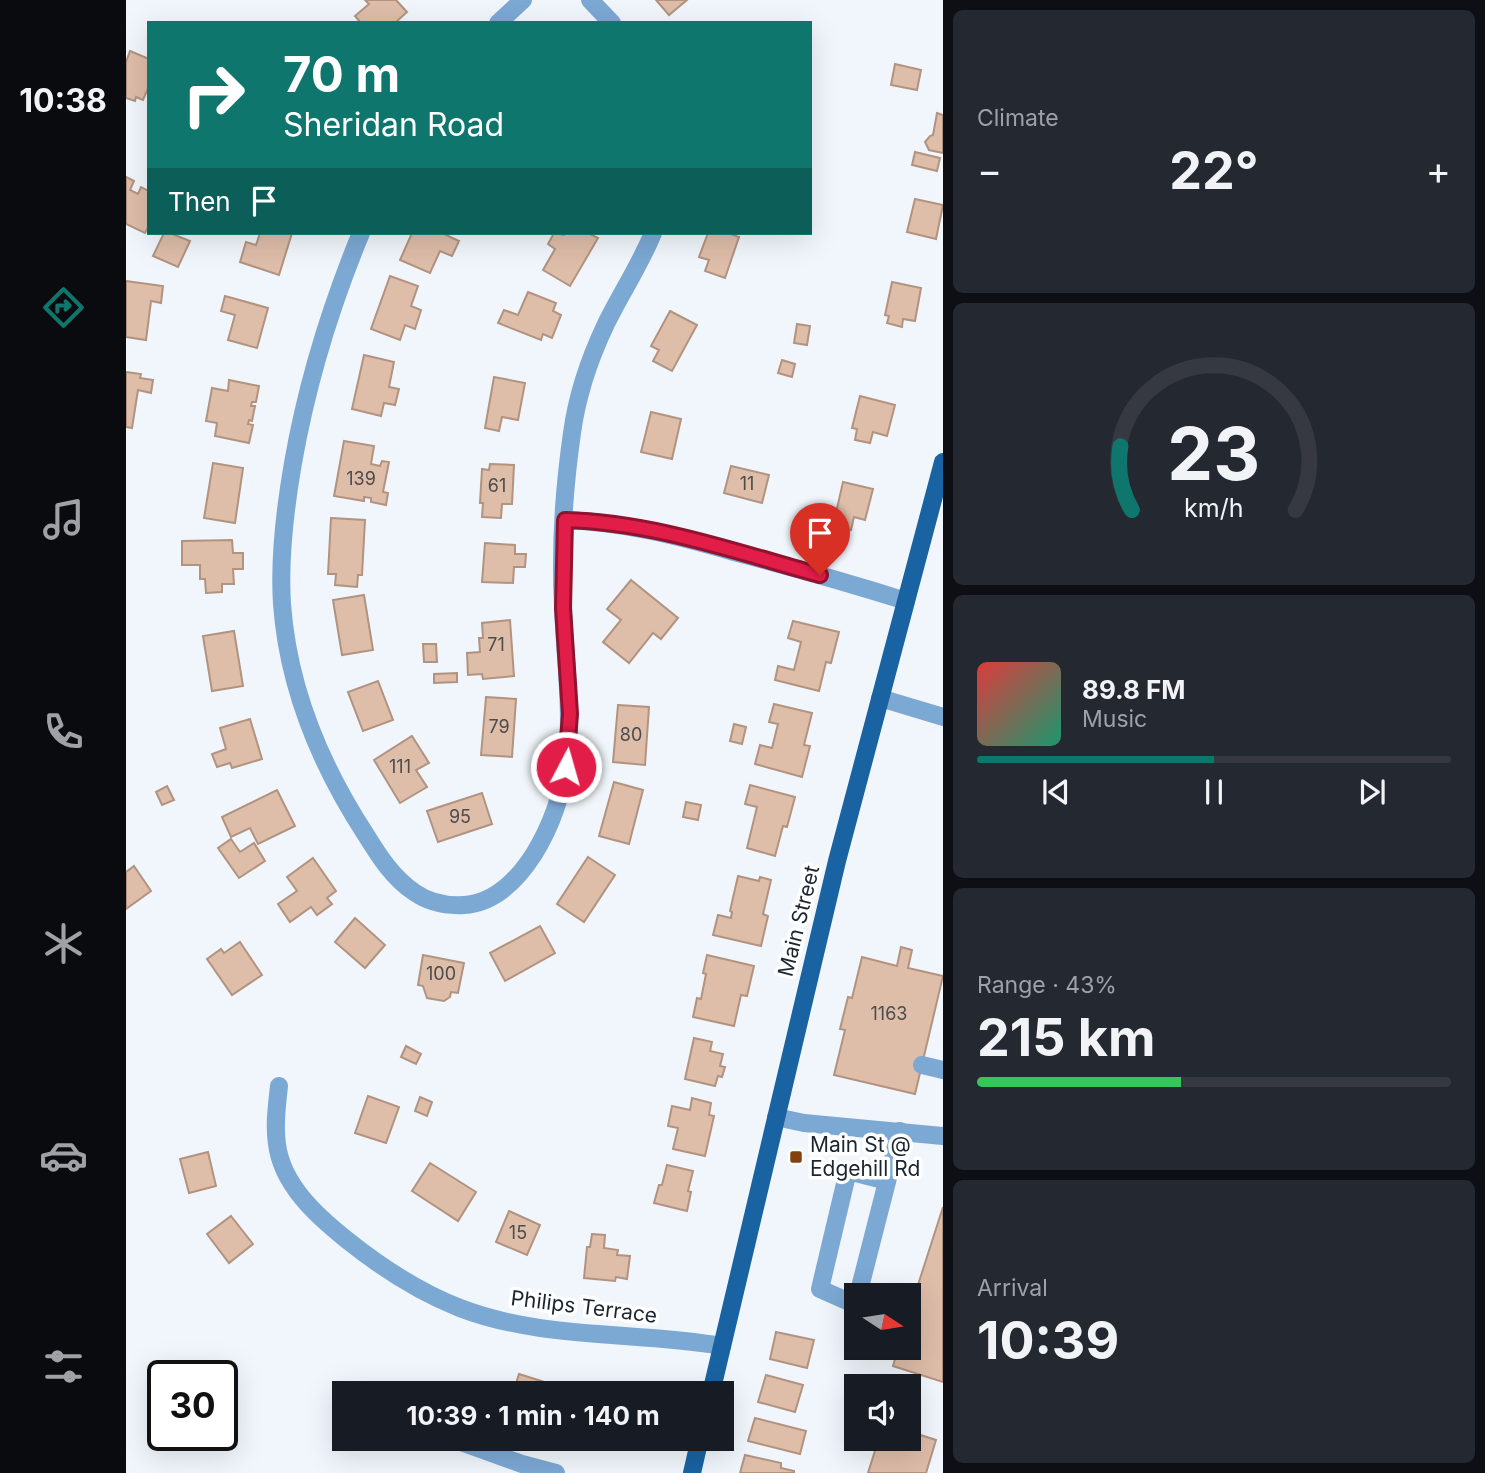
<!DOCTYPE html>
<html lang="en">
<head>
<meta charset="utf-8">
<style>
  body { margin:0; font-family:Inter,sans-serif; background:#242831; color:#f1f3f6; height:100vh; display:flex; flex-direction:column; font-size:26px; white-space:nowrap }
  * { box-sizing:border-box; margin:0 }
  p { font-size:23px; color:#9ea1a6 }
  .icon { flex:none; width:38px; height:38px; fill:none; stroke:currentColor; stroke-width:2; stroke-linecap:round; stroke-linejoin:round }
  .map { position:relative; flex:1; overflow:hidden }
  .panel { display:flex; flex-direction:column; gap:10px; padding:10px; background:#0d0f14; width:542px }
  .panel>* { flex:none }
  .top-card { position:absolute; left:21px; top:21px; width:665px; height:214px; border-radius:0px; box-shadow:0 7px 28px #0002; background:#0f766e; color:#fff; overflow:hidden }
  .needle { width:46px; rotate:102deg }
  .controls { position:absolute; left:718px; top:1283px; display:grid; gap:14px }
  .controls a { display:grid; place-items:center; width:77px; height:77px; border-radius:0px; background:#171b24; box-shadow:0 7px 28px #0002; font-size:35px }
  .speed { position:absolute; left:21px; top:1360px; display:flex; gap:14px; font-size:35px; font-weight:700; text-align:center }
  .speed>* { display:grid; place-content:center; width:91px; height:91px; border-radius:50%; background:#171b24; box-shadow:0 7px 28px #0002; line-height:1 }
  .speed .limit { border:4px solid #111; border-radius:10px; background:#fff; color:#111 }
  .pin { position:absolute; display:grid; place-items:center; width:60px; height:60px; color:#fff; margin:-72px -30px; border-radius:50% 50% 50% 0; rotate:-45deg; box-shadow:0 0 7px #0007 }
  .pin .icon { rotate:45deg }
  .me { position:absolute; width:77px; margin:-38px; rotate:6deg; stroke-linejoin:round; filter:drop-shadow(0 0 5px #0008) }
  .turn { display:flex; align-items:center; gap:24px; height:147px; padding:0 21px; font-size:32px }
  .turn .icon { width:91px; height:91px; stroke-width:2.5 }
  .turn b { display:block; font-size:49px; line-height:60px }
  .then { display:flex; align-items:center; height:66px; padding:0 21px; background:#0003; gap:14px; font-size:26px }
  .big { font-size:52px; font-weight:700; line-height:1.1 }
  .panel .card { flex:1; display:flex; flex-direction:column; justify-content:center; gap:10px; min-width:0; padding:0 24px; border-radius:10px; background:#242831 }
  .panel .dial { align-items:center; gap:0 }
  .dial svg { height:182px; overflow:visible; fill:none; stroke:#363941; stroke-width:7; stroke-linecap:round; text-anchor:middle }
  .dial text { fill:#f1f3f6; stroke:none }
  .song { display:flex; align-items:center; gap:21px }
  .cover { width:84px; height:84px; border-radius:10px; background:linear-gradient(135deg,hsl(0 70% 55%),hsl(160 70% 35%)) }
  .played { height:7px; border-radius:4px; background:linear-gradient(90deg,#0f766e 50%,#363941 50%) }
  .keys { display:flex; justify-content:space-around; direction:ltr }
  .heat { display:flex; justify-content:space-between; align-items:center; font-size:38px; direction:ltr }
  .charge { height:10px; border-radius:5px; background:linear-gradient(90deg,#34c759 43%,#363941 0) }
  .trip { position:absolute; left:206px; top:1381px; width:402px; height:70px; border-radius:0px; background:#171b24; box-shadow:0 7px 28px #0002; font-weight:700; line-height:70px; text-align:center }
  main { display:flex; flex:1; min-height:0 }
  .tab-bar { display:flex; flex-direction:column; width:126px; justify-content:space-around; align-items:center; background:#090b0e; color:#9ea1a6 }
  .tab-bar .icon { width:49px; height:49px }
  .tab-bar .on { color:#0f766e }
  .tab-bar b { font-size:32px; color:#f1f3f6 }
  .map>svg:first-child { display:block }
  .building { fill:#debda9; stroke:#b29380; stroke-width:2 }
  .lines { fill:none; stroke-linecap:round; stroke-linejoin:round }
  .minor { stroke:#7ca8d4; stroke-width:18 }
  .major { stroke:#1a63a2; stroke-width:18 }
  .route-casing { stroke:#92132f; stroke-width:18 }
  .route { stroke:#e11d48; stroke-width:12 }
  .poi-dot { fill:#83410d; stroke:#fff; stroke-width:2.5 }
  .labels { text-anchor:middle; stroke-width:7; stroke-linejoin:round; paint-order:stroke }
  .number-label { font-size:18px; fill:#4c4c4e }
  .street-label { font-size:21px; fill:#1c2630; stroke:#fff }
  .poi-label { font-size:21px; fill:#1c2630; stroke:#fff; text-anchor:start }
</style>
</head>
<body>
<main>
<nav class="tab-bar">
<b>10:38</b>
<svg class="icon on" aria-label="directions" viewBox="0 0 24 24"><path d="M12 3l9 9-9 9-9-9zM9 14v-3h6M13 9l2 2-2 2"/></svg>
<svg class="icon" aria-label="music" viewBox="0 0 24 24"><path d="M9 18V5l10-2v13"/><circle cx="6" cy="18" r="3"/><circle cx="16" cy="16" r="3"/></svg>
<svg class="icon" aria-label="phone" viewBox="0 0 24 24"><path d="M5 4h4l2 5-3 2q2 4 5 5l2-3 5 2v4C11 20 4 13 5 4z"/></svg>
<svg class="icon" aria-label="climate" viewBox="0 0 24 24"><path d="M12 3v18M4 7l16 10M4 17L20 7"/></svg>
<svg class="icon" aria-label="car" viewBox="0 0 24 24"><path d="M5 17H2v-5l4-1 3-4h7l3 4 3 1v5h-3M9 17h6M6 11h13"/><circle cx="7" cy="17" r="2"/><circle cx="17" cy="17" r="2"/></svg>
<svg class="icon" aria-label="filters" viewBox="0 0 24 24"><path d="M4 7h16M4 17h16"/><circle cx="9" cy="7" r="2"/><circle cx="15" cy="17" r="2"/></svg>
</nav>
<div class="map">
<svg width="817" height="1473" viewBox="0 0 817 1473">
  <rect width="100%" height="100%" fill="#f0f6fb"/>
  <g class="building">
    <polygon points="239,0 270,0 281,12 269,23 235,23 229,16 243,4"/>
    <polygon points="530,0 561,0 543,15"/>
    <polygon points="4,51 23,59 23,86 17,100 10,97 9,101 0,98 0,62"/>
    <polygon points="769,64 795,70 791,90 765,85"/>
    <polygon points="811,113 817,115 817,153 803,150 799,142 804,136 807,135"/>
    <polygon points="789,152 814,158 811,171 786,165"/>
    <polygon points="0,177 8,181 4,190 12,194 15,187 23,191 23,225 19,233 0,224"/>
    <polygon points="789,199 817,205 810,239 781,232"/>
    <polygon points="38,233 44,233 64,241 52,267 27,256"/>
    <polygon points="134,233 166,233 153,275 114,262 120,242 130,245"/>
    <polygon points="286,233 321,233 320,235 333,241 326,256 314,251 304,273 274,260"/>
    <polygon points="428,233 438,235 440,233 462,233 472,238 444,286 417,270 429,249 422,244"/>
    <polygon points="582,233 602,233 613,237 599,278 579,271 583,260 573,257"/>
    <polygon points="264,276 292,286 285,306 295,310 289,329 279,325 274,340 245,329"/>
    <polygon points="0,281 37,286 35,303 25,301 20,340 0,337"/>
    <polygon points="766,282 795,288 789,321 777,319 776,327 761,323 763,316 759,315"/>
    <polygon points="402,292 430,303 427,311 435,315 426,338 417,334 415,340 372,323 378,310 392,315"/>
    <polygon points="99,296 142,308 131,348 102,340 109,315 95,311"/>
    <polygon points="544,311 571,325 546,371 527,361 533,350 525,346"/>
    <polygon points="671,324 684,326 681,345 668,343"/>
    <polygon points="238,355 268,362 263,387 273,389 269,405 258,403 255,416 226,409"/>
    <polygon points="656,360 669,364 666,377 652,373"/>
    <polygon points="0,372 15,374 14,378 27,380 25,393 12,390 6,428 0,427"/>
    <polygon points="368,377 399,383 392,420 376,417 373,431 359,428"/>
    <polygon points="103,380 133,386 130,402 126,402 125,406 129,406 126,421 123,420 122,424 127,425 123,443 89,436 91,423 80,421 86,388 102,391"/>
    <polygon points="734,396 769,405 761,436 747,432 744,443 729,440 731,429 726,428"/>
    <polygon points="525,412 555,419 546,459 515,452"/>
    <polygon points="218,441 248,446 245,464 254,466 256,461 263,462 257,492 262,493 260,505 245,502 245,498 238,497 238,501 208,496"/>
    <polygon points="87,463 117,468 109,523 78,518"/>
    <polygon points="364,464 388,465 386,504 376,504 375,518 356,517 357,503 354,503 356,469 363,470"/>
    <polygon points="605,466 643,475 636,503 598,493"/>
    <polygon points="717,482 747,489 739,520 728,517 725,530 707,526"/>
    <polygon points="205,518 239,520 236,575 232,575 231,587 209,585 210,574 202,574"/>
    <polygon points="106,540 107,553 117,553 117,569 107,569 108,584 96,584 96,592 80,593 79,579 74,579 74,565 56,565 56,541"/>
    <polygon points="359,543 389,545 389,554 400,554 399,567 388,567 387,583 356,582"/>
    <polygon points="505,580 552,618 535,639 527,633 503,663 477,642 495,620 481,609"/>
    <polygon points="238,595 247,650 216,655 207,600"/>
    <polygon points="384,620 388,676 357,679 356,674 342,675 341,653 354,652 353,638 357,638 356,623"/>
    <polygon points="667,621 713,632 705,663 700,662 693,691 649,680 652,666 668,670 675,642 662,638"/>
    <polygon points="108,631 117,686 86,691 77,636"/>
    <polygon points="297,644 310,644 311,662 298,662"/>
    <polygon points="331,673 331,682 308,683 308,674"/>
    <polygon points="252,681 267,720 237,731 222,692"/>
    <polygon points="360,697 390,699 386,757 355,755"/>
    <polygon points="648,704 686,713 678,745 684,746 676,777 629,764 634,745 646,748 652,724 643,722"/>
    <polygon points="492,705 523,707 519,765 487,762"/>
    <polygon points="124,719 136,759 106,768 104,763 91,767 86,754 100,749 94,728"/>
    <polygon points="608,724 620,727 616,744 604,741"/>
    <polygon points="286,736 303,763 290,770 301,787 274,803 248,760"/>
    <polygon points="488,782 517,790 503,844 473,836"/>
    <polygon points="624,785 669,797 661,827 657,826 649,856 621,848 631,807 619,804"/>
    <polygon points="41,786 48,800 36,805 30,792"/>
    <polygon points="151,790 169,826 132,844 124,828 105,837 96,817"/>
    <polygon points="356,793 366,824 312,842 301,811"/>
    <polygon points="560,802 575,805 572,820 557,817"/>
    <polygon points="105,839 114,852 128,843 139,861 113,878 92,848"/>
    <polygon points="462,857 489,875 458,922 431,904"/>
    <polygon points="187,858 210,891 201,898 206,904 191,915 185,907 164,922 152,904 171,891 161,877"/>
    <polygon points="8,866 25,891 0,909 0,872"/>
    <polygon points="612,876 633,881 634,877 645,880 637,914 642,916 635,946 587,935 592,915 605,918 606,912 604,911"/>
    <polygon points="229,918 259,945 239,968 209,942"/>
    <polygon points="414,926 429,953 379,981 364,953"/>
    <polygon points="114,942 136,975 106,995 81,959 95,949 98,953"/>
    <polygon points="775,947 786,950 782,968 817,976 789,1094 708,1075 719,1030 714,1029 722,997 726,998 736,957 771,966"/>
    <polygon points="297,955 338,963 332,993 325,992 324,997 318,1001 301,998 297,986 292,985"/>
    <polygon points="581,955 628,966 621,996 615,995 608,1026 567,1017 571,998 575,999 580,974 577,973"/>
    <polygon points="568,1038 586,1042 584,1051 597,1054 594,1066 599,1067 596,1077 592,1076 589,1086 559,1079"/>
    <polygon points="280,1046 295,1054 290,1064 275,1057"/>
    <polygon points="242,1096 273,1107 260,1143 229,1133"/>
    <polygon points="294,1097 306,1102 301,1116 289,1111"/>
    <polygon points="566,1098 585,1103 583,1115 588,1116 579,1156 547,1149 552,1128 542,1126 546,1106 564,1110"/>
    <polygon points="82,1152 90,1186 63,1193 54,1159"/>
    <polygon points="304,1163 350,1192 332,1221 286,1191"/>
    <polygon points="541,1165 567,1171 562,1191 565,1192 561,1211 528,1203 533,1185 536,1185"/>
    <polygon points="817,1207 817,1382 767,1366 772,1348 782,1348 782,1316"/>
    <polygon points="383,1211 414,1225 401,1255 370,1242"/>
    <polygon points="105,1216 127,1244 103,1263 81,1234"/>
    <polygon points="466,1234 479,1235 478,1248 492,1250 491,1255 504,1256 501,1279 490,1277 489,1281 458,1278 461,1247 464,1247"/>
    <polygon points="650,1332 688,1340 681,1368 644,1359"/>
    <polygon points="393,1374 431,1386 429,1393 387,1393"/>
    <polygon points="640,1375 677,1385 669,1412 632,1402"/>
    <polygon points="629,1418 680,1431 674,1454 622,1441"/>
    <polygon points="782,1431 810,1440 800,1473 742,1473 753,1438 782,1438"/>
    <polygon points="484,1438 518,1438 517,1442 503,1440 501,1447 483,1443"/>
    <polygon points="619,1455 655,1463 655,1468 668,1471 668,1473 614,1473"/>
  </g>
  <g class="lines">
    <g class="minor">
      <polyline points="464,0 486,23"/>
      <polyline points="372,23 397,0"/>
      <path d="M235 233C204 308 181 383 167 463 159 509 153 557 156 604 162 687 195 766 240 835 253 856 267 878 288 892 302 902 320 906 338 905 369 903 392 879 408 854 459 771 440 695 437 605 434 549 438 489 446 433 451 396 463 360 479 326 494 295 514 265 527 233"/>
      <path d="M439 520C498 522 552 536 608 552 666 567 723 583 780 601"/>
      <polyline points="754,698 817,717"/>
      <polyline points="796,1065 817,1070"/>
      <path d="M153 1086C151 1105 148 1125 151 1144 156 1185 191 1216 221 1240 256 1268 293 1292 334 1308 417 1340 510 1331 596 1346"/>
      <polyline points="650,1117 678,1123 817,1136"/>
      <polyline points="732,1295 774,1131"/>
      <polyline points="730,1305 694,1289 722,1171 761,1181"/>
      <polyline points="324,1438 396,1464 430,1473"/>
    </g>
    <g class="major">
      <polyline points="585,1393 711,861 817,462"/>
      <polyline points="566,1473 574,1438"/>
    </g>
  </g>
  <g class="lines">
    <g class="route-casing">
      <path id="route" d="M440 767 444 714 437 608 439 520C526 522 610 552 694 575"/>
    </g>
    <use href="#route" class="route"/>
  </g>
  <rect class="poi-dot" x="663" y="1150" width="14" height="14" rx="3.5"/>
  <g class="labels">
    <g class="number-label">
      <text x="235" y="485">139</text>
      <text x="621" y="490">11</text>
      <text x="371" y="492">61</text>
      <text x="370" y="651">71</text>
      <text x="373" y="733">79</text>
      <text x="505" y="741">80</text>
      <text x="274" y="773">111</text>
      <text x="334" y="823">95</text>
      <text x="315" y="980">100</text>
      <text x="763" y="1020">1163</text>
      <text x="392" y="1239">15</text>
    </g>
    <g class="street-label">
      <text transform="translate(673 921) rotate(-76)" y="7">Main Street</text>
      <text transform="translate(458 1307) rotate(7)" y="7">Philips Terrace</text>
    </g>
    <g class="poi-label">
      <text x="684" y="1152">Main St @<tspan x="684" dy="24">Edgehill Rd</tspan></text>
    </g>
  </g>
</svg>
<div class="controls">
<a><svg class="needle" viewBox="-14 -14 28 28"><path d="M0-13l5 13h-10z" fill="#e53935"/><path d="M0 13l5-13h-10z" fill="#9ea1a6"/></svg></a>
<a><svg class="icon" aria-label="sound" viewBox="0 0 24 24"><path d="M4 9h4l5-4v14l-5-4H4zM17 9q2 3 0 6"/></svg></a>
</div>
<div class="speed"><div class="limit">30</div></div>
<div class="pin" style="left:694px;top:575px;background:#d93025"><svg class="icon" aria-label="arrive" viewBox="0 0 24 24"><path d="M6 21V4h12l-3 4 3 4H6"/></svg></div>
<svg class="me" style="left:440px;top:767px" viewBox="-20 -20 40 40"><circle r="17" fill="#e11d48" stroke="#fff" stroke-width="3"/><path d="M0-11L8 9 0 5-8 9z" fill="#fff"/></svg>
<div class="trip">10:39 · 1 min · 140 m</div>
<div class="top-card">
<div class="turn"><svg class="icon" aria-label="right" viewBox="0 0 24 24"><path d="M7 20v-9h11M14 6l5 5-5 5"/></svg><div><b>70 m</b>Sheridan Road</div></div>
<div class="then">Then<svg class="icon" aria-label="arrive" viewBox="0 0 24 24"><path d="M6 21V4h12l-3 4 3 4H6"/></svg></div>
</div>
</div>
<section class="panel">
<div class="card"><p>Climate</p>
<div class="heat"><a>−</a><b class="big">22°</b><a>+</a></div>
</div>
<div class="card dial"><svg viewBox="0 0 100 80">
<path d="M14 69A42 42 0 1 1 86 69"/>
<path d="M14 69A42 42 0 0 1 9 41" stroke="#0f766e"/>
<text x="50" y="56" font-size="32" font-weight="700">23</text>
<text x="50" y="72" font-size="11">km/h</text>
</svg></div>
<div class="card">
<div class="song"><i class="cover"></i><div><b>89.8 FM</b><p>Music</p></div></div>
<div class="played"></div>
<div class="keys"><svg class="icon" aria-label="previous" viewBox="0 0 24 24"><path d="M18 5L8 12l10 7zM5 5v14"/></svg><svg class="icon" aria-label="pause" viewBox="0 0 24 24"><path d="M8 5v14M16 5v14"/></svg><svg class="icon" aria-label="next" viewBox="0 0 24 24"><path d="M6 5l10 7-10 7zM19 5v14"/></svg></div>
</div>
<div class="card"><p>Range · 43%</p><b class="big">215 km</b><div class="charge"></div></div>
<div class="card"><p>Arrival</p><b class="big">10:39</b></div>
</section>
</main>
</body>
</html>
